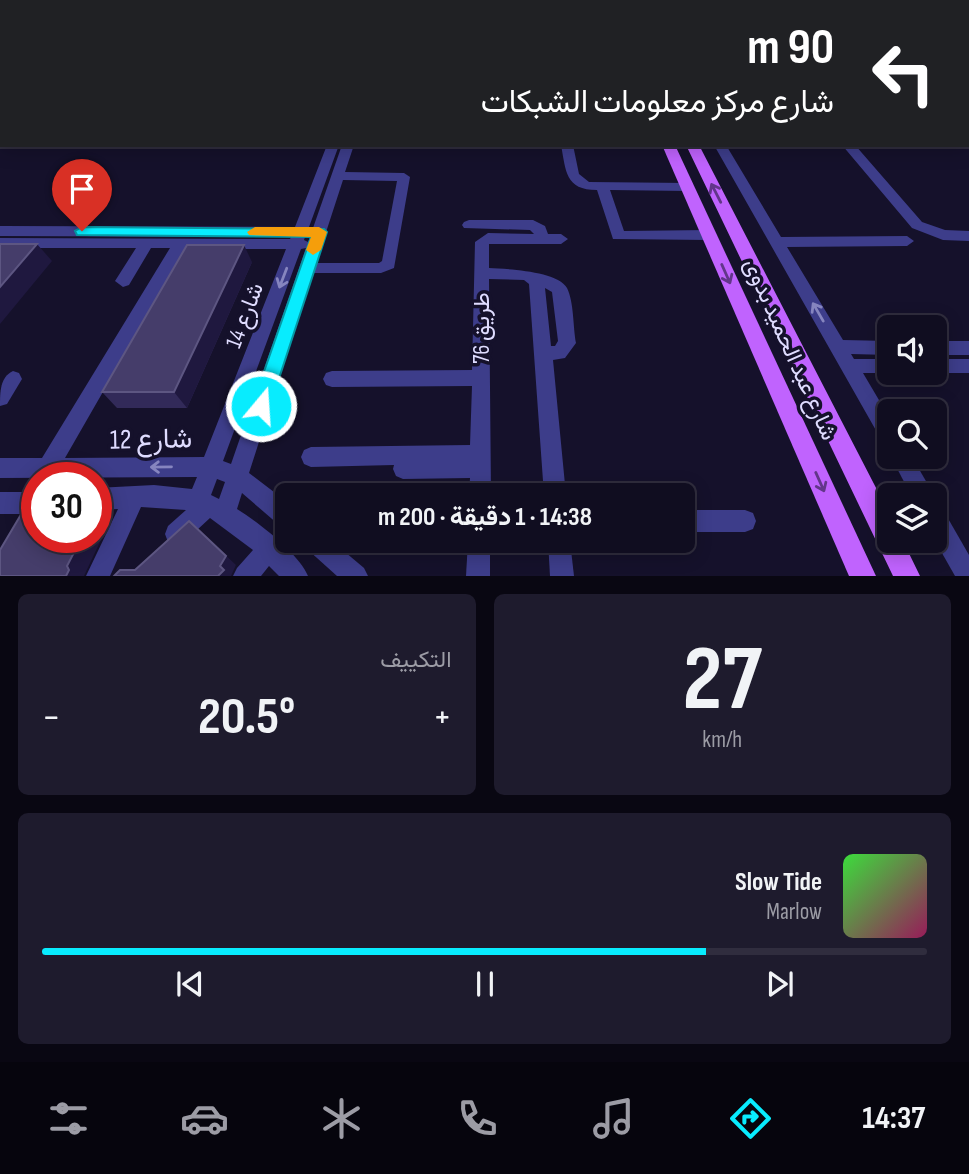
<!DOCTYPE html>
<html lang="ar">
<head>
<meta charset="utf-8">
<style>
  body { margin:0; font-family:"Sofia Sans Condensed",Vazirmatn,sans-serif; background:#1e1b2d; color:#f1f3f6; direction:rtl; height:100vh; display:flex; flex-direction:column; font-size:26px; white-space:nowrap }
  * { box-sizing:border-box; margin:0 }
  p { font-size:23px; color:#9c9ca5 }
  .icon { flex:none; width:38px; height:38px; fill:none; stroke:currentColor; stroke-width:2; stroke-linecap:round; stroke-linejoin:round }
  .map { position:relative; height:576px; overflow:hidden; direction:ltr }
  .sheet { display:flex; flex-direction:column; gap:18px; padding:18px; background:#090712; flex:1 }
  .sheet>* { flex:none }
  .hud { position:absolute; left:0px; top:0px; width:970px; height:147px; box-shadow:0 4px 18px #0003,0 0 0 2px #302d3e; direction:rtl; background:#202124; color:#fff; overflow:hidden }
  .controls { position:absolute; left:877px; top:315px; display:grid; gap:14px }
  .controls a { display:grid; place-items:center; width:70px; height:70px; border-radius:10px; background:#100d20; box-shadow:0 4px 18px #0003,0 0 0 2px #302d3e; font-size:35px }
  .speed { position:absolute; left:21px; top:462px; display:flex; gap:14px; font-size:35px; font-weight:700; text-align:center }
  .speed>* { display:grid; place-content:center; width:91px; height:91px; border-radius:50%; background:#100d20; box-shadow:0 4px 18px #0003,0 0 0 2px #302d3e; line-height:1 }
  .speed .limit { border:10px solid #d22; background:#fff; color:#111 }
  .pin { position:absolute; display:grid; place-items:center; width:60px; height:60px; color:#fff; margin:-72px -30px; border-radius:50% 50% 50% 0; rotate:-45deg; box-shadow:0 0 7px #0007 }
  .pin .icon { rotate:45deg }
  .me { position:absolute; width:77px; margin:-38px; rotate:18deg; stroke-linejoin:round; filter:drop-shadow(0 0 5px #0008) }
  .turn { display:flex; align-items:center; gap:24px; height:147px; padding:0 21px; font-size:32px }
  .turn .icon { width:91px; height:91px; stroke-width:2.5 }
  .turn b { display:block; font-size:49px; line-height:60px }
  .big { font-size:52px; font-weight:700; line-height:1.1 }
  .sheet .tile { flex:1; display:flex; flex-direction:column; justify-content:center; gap:10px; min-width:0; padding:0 24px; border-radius:10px; background:#1e1b2d }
  .sheet .dial { align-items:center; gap:0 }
  .dial b { font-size:91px; line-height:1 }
  .song { display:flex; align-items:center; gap:21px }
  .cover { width:84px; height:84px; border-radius:10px; background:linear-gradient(135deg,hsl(120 70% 55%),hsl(330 70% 35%)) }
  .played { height:7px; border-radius:4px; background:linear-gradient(90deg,#08ecfe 75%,#302d3e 75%) }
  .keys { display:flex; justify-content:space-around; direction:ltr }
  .heat { display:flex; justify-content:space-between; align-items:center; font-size:38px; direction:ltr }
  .sheet .tiles { flex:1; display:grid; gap:18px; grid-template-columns:1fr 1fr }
  .tile:last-child { grid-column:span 2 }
  .trip { position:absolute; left:275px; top:483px; width:420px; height:70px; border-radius:10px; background:#100d20; box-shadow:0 4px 18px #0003,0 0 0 2px #302d3e; font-weight:700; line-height:70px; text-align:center; direction:rtl }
  .tabs { display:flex; height:112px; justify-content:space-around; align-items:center; background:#06050d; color:#9c9ca5 }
  .tabs .icon { width:49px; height:49px }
  .tabs .active { color:#08ecfe }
  .tabs b { font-size:32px; color:#f1f3f6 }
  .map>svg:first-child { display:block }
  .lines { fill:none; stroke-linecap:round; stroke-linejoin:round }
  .minor { fill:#3d3d8a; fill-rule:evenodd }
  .major { fill:#c063fe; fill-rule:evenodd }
  .wall { fill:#322a59 }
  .shaded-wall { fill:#1f183f }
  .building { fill:#453d6a; stroke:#5d5682; stroke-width:2 }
  .oneway { stroke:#62368a }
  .oneway2 { stroke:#8685bf }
  .route { fill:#08ecfe; stroke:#0599a5; stroke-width:2 }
  .slow { fill:#f59e0b }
  .labels { text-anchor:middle; stroke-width:7; stroke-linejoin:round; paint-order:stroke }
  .street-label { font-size:23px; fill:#dfdcff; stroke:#15112b }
  .near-street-label { font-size:28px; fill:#dfdcff; stroke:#15112b }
</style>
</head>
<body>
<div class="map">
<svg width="969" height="576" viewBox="0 0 969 576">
  <rect width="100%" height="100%" fill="#15112b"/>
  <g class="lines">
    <g class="minor">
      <polygon points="26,0 35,0 24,2"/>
      <polygon points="100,0 108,0 98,2"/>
      <polygon points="763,0 781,2 765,2"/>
      <polygon points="782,0 801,2 784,2"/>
      <rect x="848" y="0" width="8" height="2"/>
      <polygon points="0,22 2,22 0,28"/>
      <rect x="968" y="32" width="1" height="6"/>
      <polygon points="2,70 2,78 0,78 0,71"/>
      <rect x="0" y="83" width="2" height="6"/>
      <rect x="0" y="133" width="2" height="6"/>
      <path d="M327 145H339L309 227 313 228 342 145H354L345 172 404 173 410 177 394 268 381 273H313L249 473 287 502V528L279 525 242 493 237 509C258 522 299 554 308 576H279L269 566 261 576H233L237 568 253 550 210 518 184 542 176 545 168 542 165 534 168 526 186 510 141 507 110 576H86L118 509 96 510V488L154 485 192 489 197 477 0 478V458H42L170 248H151L129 285 123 287 115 281 136 248H0V238L290 239 291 237 0 236V226L295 227ZM343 180 397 181 382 261 379 263H316ZM305 237H310L308 242 304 240ZM306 248 231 464 223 461 301 249ZM185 249H286L204 457 65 458ZM217 479 225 482 219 499 211 495Z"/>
      <path d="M561 145H573L579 174 589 182 687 183 693 187 687 191 610 190 624 231 708 230 715 235 708 240 613 239 597 190C565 190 566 171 561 145Z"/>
      <polygon points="714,145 726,145 781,237 907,236 914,241 907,246 787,247 843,340 889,341 889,355 851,354 854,359 889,359 889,373 891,373 863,373 889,417 889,444 882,441"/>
      <polygon points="842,145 855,145 922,222 945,230 969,231 969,241 943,240 912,228"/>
      <path d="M469 220H533L545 226 548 234H561L568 239 561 244H489V268C508 269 558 271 567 288 574 302 573 327 576 343L565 358 553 360 566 495H544L529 284 524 280 489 279 491 495H469L470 478 403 479 396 476 393 469 394 465 311 467 304 464 301 457 304 450 311 447 470 445 472 386 332 387 326 385 323 379 326 373 332 371 472 370 475 242 488 233 534 234 530 230 464 228 462 225 464 222ZM545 288 552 292 558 341 555 346H551Z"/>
      <rect x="934" y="341" width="35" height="14"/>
      <polygon points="934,359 969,359 969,373 932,373 934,373"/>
      <path d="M13 371 19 373 22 379 7 404 0 406C0 392 0 377 13 371Z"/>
      <polygon points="891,457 912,457 934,495 911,495"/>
      <rect x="0" y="492" width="37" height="22"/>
      <polygon points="934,505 942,508 969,555 969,576 955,576 934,539"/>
      <polygon points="682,510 745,510 753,513 756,521 753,529 745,532 682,532"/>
      <polygon points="304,541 332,541 364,568 368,576 337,576 307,549"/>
      <polygon points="468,541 490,541 490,576 466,576"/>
      <polygon points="548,541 570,541 574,576 550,576"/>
    </g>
    <g class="major">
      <polygon points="279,0 301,0 303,2 280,2"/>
      <polygon points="330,0 351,0 353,2 331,2"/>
      <polygon points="399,0 420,0 422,2 400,2"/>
      <polygon points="478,0 500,0 502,2 479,2"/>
      <polygon points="534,0 555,0 557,2 535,2"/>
      <rect x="968" y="53" width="1" height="7"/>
      <rect x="968" y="81" width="1" height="7"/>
      <polygon points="662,145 675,145 876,576 849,576"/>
      <polygon points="686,145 699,145 889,513 889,541 903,541 920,576 893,576"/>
    </g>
  </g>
  <polygon class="wall" points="252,262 187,408 117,408 102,392"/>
  <g class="shaded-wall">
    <polygon points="37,244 52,261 0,324 0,287"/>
    <polygon points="244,245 252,262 187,408 174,392"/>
    <polygon points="100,502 114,512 84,576 66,576 67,566 82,537 96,537 96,508"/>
    <polygon points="189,521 236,565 231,576 218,576 220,566"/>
  </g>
  <g class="building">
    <polygon points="0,244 37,244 0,287"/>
    <polygon points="187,245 244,245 174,392 102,392"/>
    <polygon points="29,501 37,501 37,537 82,537 67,566 69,570 66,576 0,576 0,550"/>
    <polygon points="189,521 226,556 220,566 224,570 218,576 114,576 120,570 135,570"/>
  </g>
  <defs><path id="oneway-shaft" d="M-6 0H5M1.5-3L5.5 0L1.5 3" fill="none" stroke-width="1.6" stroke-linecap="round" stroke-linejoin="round" transform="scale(1.75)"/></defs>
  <g class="oneway">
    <use href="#oneway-shaft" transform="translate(716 193) rotate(-117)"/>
    <use href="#oneway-shaft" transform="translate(726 274) rotate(66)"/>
    <use href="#oneway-shaft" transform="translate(820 482) rotate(66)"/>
  </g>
  <g class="oneway2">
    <use href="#oneway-shaft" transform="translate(283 278) rotate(111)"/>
    <use href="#oneway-shaft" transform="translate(818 312) rotate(-120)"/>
    <use href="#oneway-shaft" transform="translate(161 467) rotate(179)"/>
  </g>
  <polygon class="route" points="82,227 324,229 327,232 268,412 261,415 254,412 252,406 311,237 77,235 75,231"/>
  <polygon class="slow" points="255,227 319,227 327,232 321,250 313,255 306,250 311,237 249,235 247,232"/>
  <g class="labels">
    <g class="street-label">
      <text transform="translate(244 315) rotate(-69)" y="8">شارع 14</text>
      <text transform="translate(481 328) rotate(-90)" y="8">طريق 76</text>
      <text transform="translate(791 349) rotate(66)" y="8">شارع عبد الحميد بدوى</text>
    </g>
    <g class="near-street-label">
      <text transform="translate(151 438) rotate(-1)" y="10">شارع 12</text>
    </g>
  </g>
</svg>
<div class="controls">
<a><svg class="icon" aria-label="sound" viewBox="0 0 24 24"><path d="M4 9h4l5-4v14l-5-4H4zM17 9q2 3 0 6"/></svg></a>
<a><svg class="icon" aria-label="search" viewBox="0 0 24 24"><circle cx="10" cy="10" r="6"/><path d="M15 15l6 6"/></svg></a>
<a><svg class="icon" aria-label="layers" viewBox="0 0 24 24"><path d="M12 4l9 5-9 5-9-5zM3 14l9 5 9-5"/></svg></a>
</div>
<div class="speed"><div class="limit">30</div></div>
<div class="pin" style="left:82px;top:231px;background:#d93025"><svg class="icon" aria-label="arrive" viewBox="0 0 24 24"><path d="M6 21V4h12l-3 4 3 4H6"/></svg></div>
<svg class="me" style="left:261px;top:406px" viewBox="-20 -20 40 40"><circle r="17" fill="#08ecfe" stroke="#fff" stroke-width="3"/><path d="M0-11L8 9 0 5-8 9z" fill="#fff"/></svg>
<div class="trip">14:38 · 1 دقيقة · 200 m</div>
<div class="hud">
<div class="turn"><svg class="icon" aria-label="left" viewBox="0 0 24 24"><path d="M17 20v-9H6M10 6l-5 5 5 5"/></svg><div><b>90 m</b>شارع مركز معلومات الشبكات</div></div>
</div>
</div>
<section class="sheet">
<div class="tiles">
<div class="tile dial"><b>27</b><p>km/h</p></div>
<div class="tile"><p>التكييف</p>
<div class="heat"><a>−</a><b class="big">20.5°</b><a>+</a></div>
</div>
<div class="tile">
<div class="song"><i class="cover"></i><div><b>Slow Tide</b><p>Marlow</p></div></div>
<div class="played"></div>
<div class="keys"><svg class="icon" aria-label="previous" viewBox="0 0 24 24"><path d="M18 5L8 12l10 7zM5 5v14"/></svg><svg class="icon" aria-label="pause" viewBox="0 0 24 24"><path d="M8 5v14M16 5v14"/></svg><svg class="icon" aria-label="next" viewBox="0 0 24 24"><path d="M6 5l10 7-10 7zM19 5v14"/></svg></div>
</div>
</div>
</section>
<nav class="tabs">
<b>14:37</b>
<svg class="icon active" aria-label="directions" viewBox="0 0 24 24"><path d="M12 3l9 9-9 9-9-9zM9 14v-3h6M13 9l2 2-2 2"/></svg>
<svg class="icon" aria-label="music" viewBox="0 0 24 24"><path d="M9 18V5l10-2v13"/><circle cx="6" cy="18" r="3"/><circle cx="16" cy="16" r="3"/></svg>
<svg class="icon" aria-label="phone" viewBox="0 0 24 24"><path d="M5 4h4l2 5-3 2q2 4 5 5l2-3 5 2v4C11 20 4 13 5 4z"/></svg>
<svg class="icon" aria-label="climate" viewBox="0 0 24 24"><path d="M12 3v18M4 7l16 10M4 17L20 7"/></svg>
<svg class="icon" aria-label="car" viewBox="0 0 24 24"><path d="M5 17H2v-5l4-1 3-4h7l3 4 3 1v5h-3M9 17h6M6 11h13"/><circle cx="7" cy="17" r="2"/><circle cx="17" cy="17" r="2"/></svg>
<svg class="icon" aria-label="filters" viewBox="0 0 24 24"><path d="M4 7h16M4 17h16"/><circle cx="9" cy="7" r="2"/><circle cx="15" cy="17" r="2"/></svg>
</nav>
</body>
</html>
